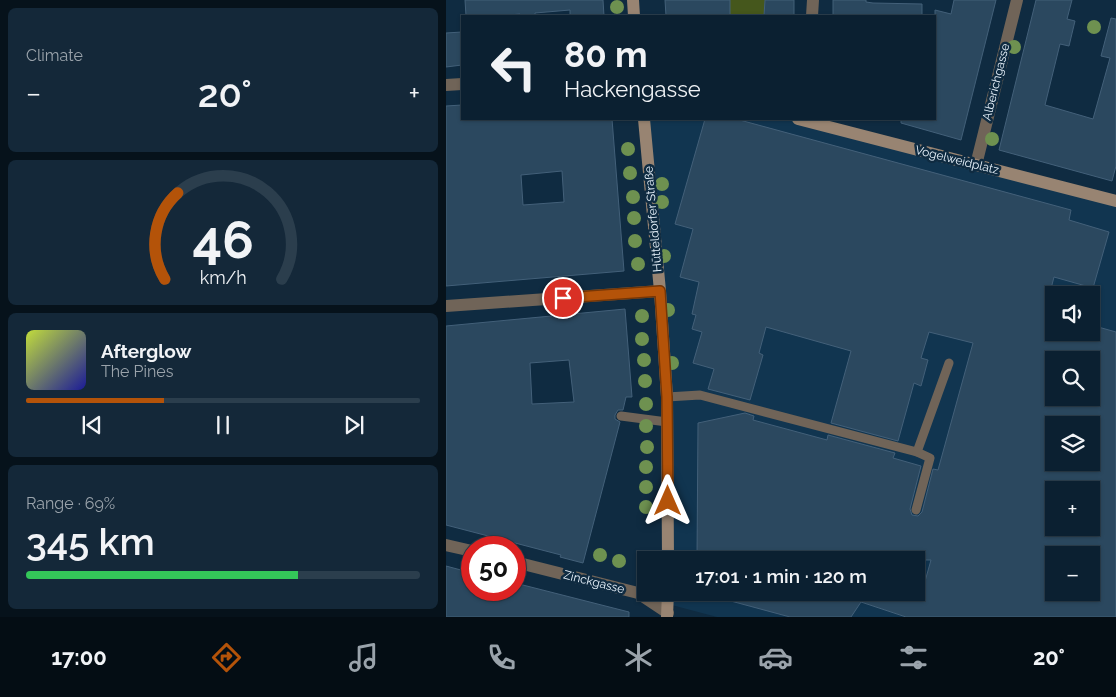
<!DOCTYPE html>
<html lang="en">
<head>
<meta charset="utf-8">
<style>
  body { margin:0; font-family:Raleway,sans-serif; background:#142839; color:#f1f3f6; height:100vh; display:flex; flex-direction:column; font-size:19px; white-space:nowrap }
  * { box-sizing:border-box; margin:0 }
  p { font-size:16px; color:#9aa3ab }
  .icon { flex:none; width:28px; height:28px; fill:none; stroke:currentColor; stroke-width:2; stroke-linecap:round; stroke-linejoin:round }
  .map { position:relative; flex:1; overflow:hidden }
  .sheet { display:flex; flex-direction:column; gap:8px; padding:8px; background:#06121b; width:446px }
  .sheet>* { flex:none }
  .top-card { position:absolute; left:15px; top:15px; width:475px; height:105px; border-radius:0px; box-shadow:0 1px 4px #0004,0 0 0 1px #2b3e4d; background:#0b2031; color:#f1f3f6; overflow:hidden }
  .buttons { position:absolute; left:599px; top:286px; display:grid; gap:10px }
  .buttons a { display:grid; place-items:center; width:55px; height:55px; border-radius:0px; background:#0b2031; box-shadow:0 1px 4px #0004,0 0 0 1px #2b3e4d; font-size:25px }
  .speed { position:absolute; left:15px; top:536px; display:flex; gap:10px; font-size:25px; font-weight:700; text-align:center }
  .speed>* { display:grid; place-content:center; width:65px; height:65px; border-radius:50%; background:#0b2031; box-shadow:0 1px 4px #0004,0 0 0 1px #2b3e4d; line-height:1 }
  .speed .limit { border:8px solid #d22; background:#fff; color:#111 }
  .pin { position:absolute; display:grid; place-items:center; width:42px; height:42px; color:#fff; margin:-21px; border:2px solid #fff; border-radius:50%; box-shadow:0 1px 5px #0007 }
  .me { position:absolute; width:55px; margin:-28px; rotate:0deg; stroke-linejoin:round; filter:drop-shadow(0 0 4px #0008) }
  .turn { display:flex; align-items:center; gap:18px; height:105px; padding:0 20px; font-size:22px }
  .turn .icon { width:65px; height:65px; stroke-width:2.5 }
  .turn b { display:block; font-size:35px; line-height:42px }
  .big { font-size:38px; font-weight:600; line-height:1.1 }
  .sheet .card { flex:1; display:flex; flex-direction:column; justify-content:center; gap:8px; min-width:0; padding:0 18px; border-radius:8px; background:#142839 }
  .sheet .dial { align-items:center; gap:0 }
  .dial svg { height:130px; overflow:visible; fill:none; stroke:#2b3e4d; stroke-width:7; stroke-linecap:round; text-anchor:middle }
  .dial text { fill:#f1f3f6; stroke:none }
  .song { display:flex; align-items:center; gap:15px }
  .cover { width:60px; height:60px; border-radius:8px; background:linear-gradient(135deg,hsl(70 70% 55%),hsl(240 70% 35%)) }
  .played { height:5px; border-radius:2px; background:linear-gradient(90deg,#b45309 35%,#2b3e4d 35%) }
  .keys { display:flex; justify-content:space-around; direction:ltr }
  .heat { display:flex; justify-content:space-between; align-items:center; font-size:28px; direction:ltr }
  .charge { height:8px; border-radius:4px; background:linear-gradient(90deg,#34c759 69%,#2b3e4d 0) }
  .trip { position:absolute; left:191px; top:551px; width:288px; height:50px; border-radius:0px; background:#0b2031; box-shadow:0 1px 4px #0004,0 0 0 1px #2b3e4d; font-weight:600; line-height:50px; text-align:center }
  .menu { display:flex; height:80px; justify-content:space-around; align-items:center; background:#040d14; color:#9aa3ab }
  .menu .icon { width:35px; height:35px }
  .menu .active { color:#b45309 }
  .menu b { font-size:22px; color:#f1f3f6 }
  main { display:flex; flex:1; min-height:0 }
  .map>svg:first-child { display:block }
  .built { fill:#113550; fill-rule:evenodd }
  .green { fill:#45571c }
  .building { fill:#2b485f; stroke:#436079; fill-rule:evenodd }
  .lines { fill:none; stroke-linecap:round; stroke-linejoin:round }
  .lane { stroke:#706458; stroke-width:9 }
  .street { stroke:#706458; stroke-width:12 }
  .secondary { stroke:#988472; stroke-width:12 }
  .tree { fill:#6e9150 }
  .route-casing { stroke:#753606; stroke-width:12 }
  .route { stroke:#b45309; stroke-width:9 }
  .labels { text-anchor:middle; stroke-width:5; stroke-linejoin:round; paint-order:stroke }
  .street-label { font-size:12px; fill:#eaf4fd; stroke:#0f2b41 }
</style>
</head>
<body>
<main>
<section class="sheet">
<div class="card"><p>Climate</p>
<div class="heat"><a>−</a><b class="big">20°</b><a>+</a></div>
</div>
<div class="card dial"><svg viewBox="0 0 100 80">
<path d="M14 69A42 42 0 1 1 86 69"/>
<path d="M14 69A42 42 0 0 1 22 16" stroke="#b45309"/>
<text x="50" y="56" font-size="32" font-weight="700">46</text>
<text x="50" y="72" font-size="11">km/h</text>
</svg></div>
<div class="card">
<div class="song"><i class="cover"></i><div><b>Afterglow</b><p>The Pines</p></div></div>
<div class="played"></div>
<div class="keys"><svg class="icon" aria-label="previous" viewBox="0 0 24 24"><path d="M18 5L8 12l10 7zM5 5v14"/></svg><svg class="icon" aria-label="pause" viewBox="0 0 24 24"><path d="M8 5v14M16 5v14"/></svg><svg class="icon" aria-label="next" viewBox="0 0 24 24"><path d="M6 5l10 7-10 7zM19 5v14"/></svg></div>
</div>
<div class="card"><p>Range · 69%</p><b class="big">345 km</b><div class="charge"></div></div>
</section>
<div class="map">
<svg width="670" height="617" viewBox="0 0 670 617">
  <rect width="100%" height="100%" fill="#0f2b41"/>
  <path class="built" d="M198 119H370L670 201V617H271L222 604V592H470V560H222L221 397ZM608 295H645V332H608ZM608 360H645V398H608ZM608 425H645V462H608ZM608 490H645V528H608ZM608 555H645V592H608Z"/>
  <polygon class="green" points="284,0 319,0 318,16 284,16"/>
  <g class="building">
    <polygon points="19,0 157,0 158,16 124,16 124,10 89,13 89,16 74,16 74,14 52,16 20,16"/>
    <polygon points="219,0 284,0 284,16 220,16"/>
    <polygon points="319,0 348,0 348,16 318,16"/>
    <polygon points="387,0 420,0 420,2 427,3 476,4 476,16 387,16"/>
    <polygon points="508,0 550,0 515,140 455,123 455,119 489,119 489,10 505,14"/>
    <polygon points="590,0 626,0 621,19 629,21 623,46 614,44 599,105 647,119 664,58 655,56 665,18 670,19 670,166 666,181 553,150"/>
    <polygon points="16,32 16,65 0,67 0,33"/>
    <path d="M16 105V119H166L178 271 0 286V106ZM116 171 118 202 77 205 75 175Z"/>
    <path d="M259 119H290L625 210 623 220 663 232 647 288 608 277 599 312 608 315V332H645V325L670 332V617H460L415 602 405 617H344L270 597 271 592H476L485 560H251L252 423 299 413 308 416 307 420 381 440 382 435 449 453 447 458 475 466 464 509 466 515 472 516 476 512 487 469 492 470 527 343 483 332 475 358 482 360 475 386 468 383 452 441 385 423 405 351 320 327 313 353 317 355 304 400 262 389 268 369 247 363 256 332 246 329 250 315 246 314 253 282 234 277 247 229 229 224ZM608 360H645V398H608ZM608 425H645V462H608ZM608 490H645V528H608ZM608 555H645V592H608Z"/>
    <path d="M179 309 186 397H180L177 410H172L169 415V419L174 422 137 563 114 557 115 555 0 525V326ZM123 360 128 402 86 404 84 363Z"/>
    <polygon points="0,566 26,573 26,590 69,590 69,583 183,612 183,617 0,617"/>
  </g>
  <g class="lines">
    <g class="lane">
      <polyline points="221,397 254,395 471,452"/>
      <polyline points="175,416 221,422"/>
      <polyline points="470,510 484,458 471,452 503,363"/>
    </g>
    <g class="street">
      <polyline points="366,16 367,0"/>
      <polyline points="0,85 16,84"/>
      <polyline points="530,165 571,0"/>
      <polyline points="0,306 214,291"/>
      <polyline points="0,545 26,551"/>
      <polyline points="69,562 192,593 222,613"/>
    </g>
    <g class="secondary">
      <polyline points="187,0 188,16"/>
      <polyline points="198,119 214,291 221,397 222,560"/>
      <polyline points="352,119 670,201"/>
      <polyline points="221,617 222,592"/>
    </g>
  </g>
  <g class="tree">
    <circle cx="171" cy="7" r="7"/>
    <circle cx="648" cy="27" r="7"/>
    <circle cx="568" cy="47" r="7"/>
    <circle cx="546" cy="139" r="7"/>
    <circle cx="182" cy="149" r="7"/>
    <circle cx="184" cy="173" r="7"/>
    <circle cx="216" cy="184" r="7"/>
    <circle cx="187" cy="197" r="7"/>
    <circle cx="216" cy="202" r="7"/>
    <circle cx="188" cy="218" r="7"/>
    <circle cx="189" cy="241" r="7"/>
    <circle cx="218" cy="256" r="7"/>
    <circle cx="192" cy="264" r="7"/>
    <circle cx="222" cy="310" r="7"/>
    <circle cx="196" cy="316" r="7"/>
    <circle cx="196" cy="339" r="7"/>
    <circle cx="198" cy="360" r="7"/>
    <circle cx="226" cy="363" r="7"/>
    <circle cx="199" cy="381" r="7"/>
    <circle cx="200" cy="404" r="7"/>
    <circle cx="200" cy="426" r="7"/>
    <circle cx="201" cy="447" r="7"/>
    <circle cx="200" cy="467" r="7"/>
    <circle cx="200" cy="487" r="7"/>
    <circle cx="200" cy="507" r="7"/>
    <circle cx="154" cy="555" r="7"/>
    <circle cx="173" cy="561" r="7"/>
  </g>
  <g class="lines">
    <g class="route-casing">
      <polyline id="route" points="117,298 214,291 221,397 222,501"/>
    </g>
    <use href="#route" class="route"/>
  </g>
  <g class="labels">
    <g class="street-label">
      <text transform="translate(550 82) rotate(-76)" y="4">Alberichgasse</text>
      <text transform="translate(511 160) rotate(14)" y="4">Vogelweidplatz</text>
      <text transform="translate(207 219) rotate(-95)" y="4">Hütteldorfer Straße</text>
      <text transform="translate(148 582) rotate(14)" y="4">Zinckgasse</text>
    </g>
  </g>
</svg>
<div class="buttons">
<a><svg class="icon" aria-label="sound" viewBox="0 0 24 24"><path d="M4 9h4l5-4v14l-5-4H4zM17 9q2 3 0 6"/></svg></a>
<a><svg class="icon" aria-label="search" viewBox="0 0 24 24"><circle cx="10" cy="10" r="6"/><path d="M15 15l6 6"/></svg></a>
<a><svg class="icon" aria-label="layers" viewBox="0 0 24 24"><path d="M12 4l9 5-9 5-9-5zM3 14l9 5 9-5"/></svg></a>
<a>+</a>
<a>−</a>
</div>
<div class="speed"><div class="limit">50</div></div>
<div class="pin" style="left:117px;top:298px;background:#d93025"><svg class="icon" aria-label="arrive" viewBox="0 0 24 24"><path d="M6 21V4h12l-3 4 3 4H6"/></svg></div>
<svg class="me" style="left:222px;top:501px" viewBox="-20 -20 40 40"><path d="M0-17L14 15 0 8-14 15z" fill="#b45309" stroke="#fff" stroke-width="4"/></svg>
<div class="trip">17:01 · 1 min · 120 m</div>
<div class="top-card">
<div class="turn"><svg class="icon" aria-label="left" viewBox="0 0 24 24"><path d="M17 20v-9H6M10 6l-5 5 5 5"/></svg><div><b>80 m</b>Hackengasse</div></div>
</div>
</div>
</main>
<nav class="menu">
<b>17:00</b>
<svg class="icon active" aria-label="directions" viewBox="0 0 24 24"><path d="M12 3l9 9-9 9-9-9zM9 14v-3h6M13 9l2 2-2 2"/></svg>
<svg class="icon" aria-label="music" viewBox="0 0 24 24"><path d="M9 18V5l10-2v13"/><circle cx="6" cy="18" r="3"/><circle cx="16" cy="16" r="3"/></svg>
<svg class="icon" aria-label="phone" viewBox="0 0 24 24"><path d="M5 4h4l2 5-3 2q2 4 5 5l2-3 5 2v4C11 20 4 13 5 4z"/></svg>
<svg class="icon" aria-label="climate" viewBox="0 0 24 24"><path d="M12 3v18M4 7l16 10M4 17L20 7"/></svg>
<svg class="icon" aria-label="car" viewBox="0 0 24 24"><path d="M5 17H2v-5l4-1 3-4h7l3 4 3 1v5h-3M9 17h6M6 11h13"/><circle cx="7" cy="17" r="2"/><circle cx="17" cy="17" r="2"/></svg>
<svg class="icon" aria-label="filters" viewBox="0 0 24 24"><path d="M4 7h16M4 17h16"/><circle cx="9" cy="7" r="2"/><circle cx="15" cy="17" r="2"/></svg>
<b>20°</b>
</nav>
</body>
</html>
